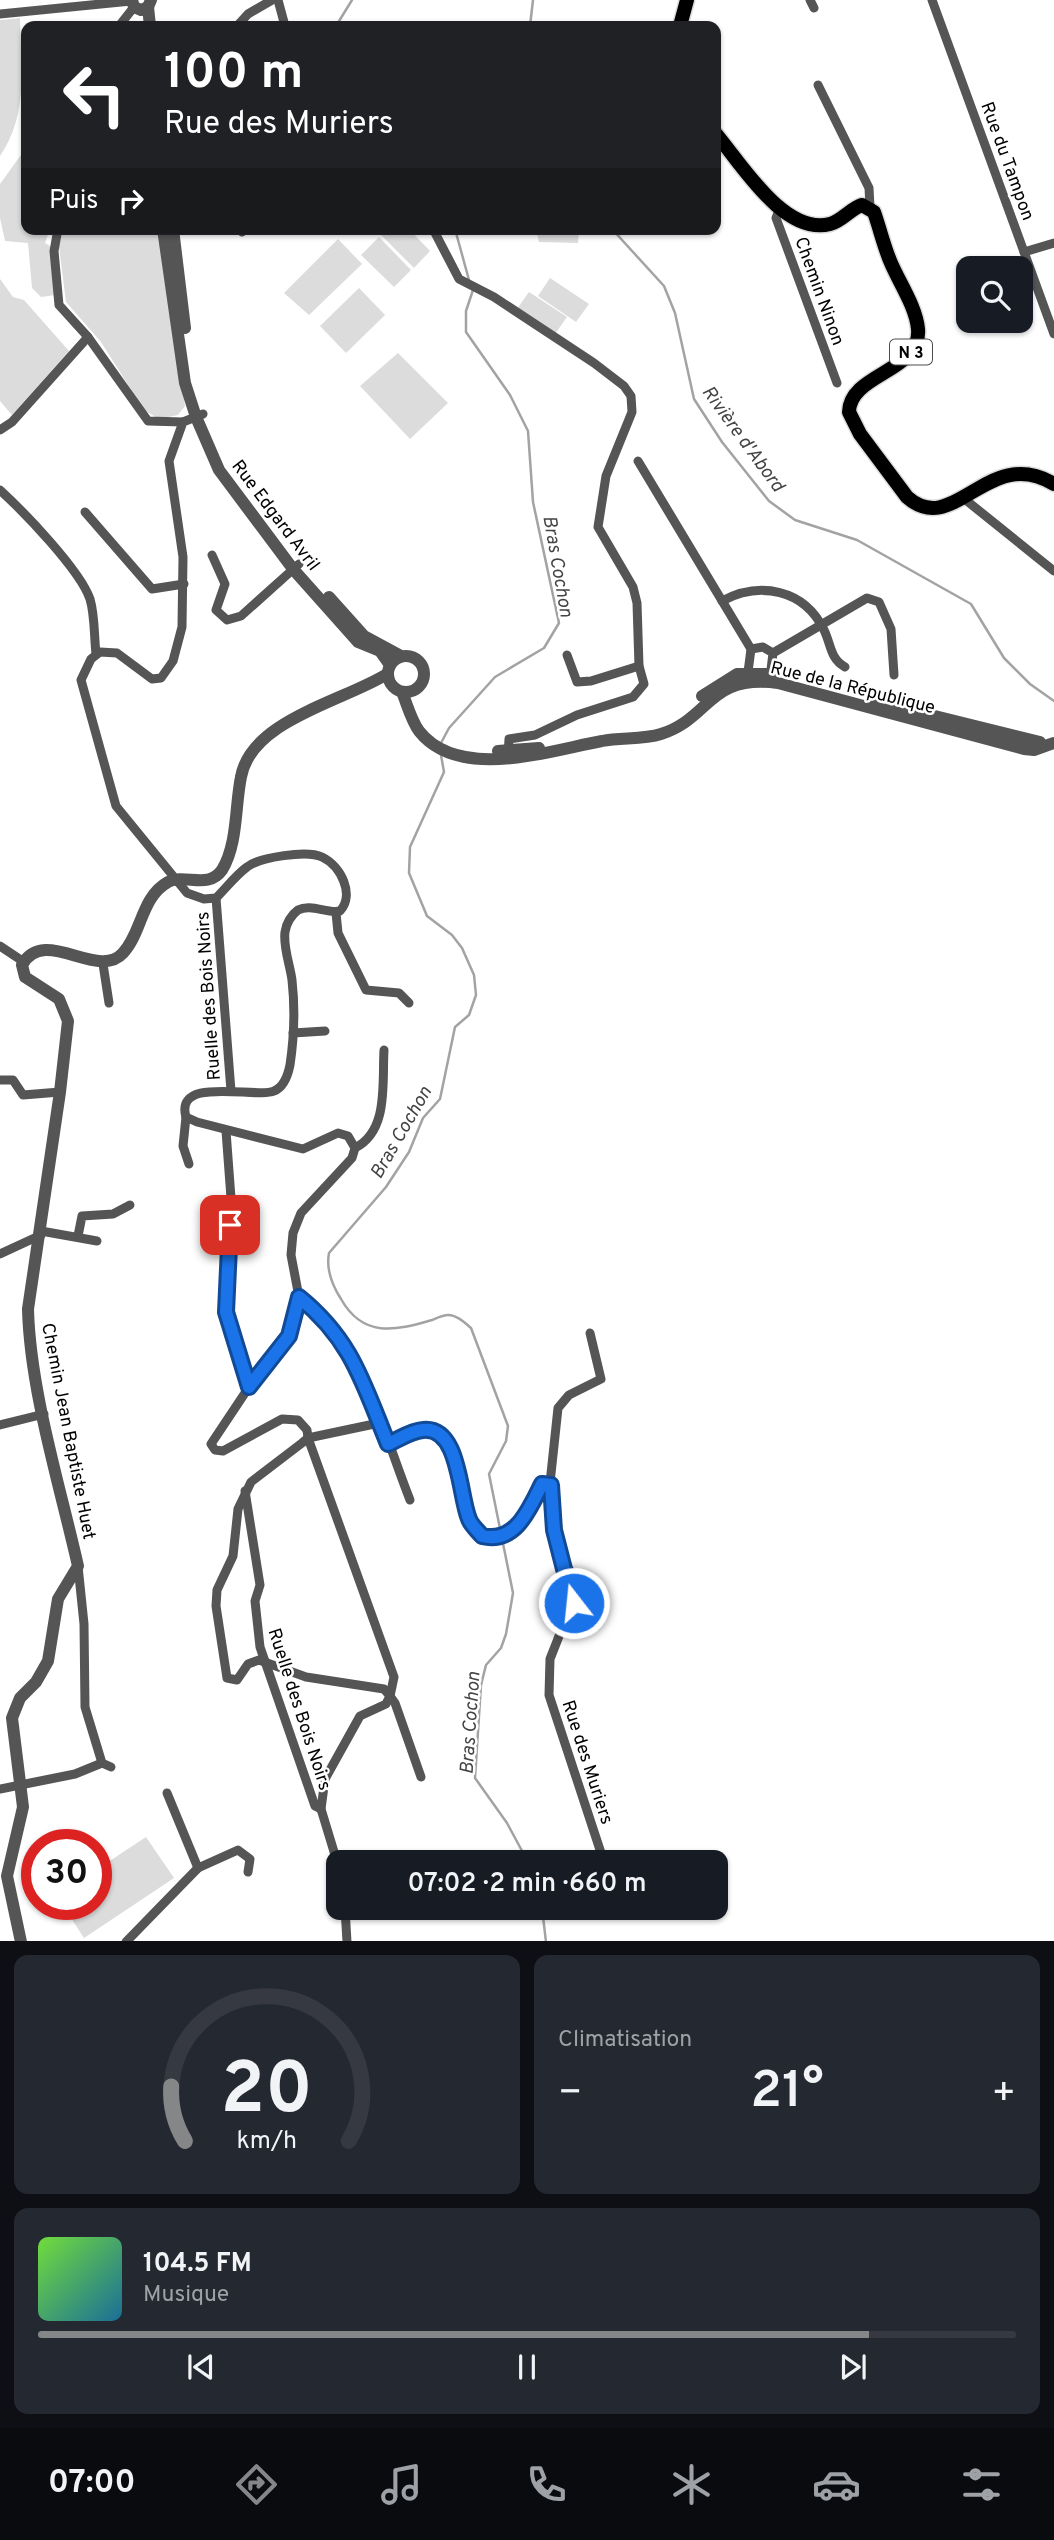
<!DOCTYPE html>
<html lang="fr">
<head>
<meta charset="utf-8">
<style>
  body { margin:0; font-family:Overpass,sans-serif; background:#242831; color:#f1f3f6; height:100vh; display:flex; flex-direction:column; font-size:26px; white-space:nowrap }
  * { box-sizing:border-box; margin:0 }
  p { font-size:23px; color:#9ea1a6 }
  .icon { flex:none; width:38px; height:38px; fill:none; stroke:currentColor; stroke-width:2; stroke-linecap:round; stroke-linejoin:round }
  .map { position:relative; height:1941px; overflow:hidden }
  .sheet { display:flex; flex-direction:column; gap:14px; padding:14px; background:#0d0f14; flex:1 }
  .sheet>* { flex:none }
  .hud { position:absolute; left:21px; top:21px; width:700px; height:214px; border-radius:14px; box-shadow:0 2px 5px #0004; background:#202124; color:#fff; overflow:hidden }
  .buttons { position:absolute; left:956px; top:256px; display:grid; gap:14px }
  .buttons a { display:grid; place-items:center; width:77px; height:77px; border-radius:14px; background:#171b24; box-shadow:0 2px 5px #0004; font-size:35px }
  .speed { position:absolute; left:21px; top:1829px; display:flex; gap:14px; font-size:35px; font-weight:700; text-align:center }
  .speed>* { display:grid; place-content:center; width:91px; height:91px; border-radius:50%; background:#171b24; box-shadow:0 2px 5px #0004; line-height:1 }
  .speed .limit { border:10px solid #d22; background:#fff; color:#111 }
  .pin { position:absolute; display:grid; place-items:center; width:60px; height:60px; color:#fff; margin:-30px; border-radius:14px; box-shadow:0 4px 10px #0006 }
  .me { position:absolute; width:77px; margin:-38px; rotate:344deg; stroke-linejoin:round; filter:drop-shadow(0 0 5px #0008) }
  .turn { display:flex; align-items:center; gap:24px; height:147px; padding:0 28px; font-size:32px }
  .turn .icon { width:91px; height:91px; stroke-width:2.5 }
  .turn b { display:block; font-size:49px; line-height:60px }
  .then { display:flex; align-items:center; height:66px; padding:0 28px; background:#0003; gap:14px; font-size:26px }
  .big { font-size:52px; font-weight:600; line-height:1.1 }
  .sheet .card { flex:1; display:flex; flex-direction:column; justify-content:center; gap:10px; min-width:0; padding:0 24px; border-radius:14px; background:#242831 }
  .sheet .dial { align-items:center; gap:0 }
  .dial svg { height:182px; overflow:visible; fill:none; stroke:#363941; stroke-width:7; stroke-linecap:round; text-anchor:middle }
  .dial text { fill:#f1f3f6; stroke:none }
  .song { display:flex; align-items:center; gap:21px }
  .cover { width:84px; height:84px; border-radius:10px; background:linear-gradient(135deg,hsl(100 70% 55%),hsl(200 70% 35%)) }
  .played { height:7px; border-radius:4px; background:linear-gradient(90deg,#858687 85%,#363941 85%) }
  .keys { display:flex; justify-content:space-around; direction:ltr }
  .heat { display:flex; justify-content:space-between; align-items:center; font-size:38px; direction:ltr }
  .sheet .tiles { flex:1; display:grid; gap:14px; grid-template-columns:1fr 1fr }
  .card:last-child { grid-column:span 2 }
  .trip { position:absolute; left:326px; top:1850px; width:402px; height:70px; border-radius:14px; background:#171b24; box-shadow:0 2px 5px #0004; font-weight:600; line-height:70px; text-align:center }
  .tabs { display:flex; height:112px; justify-content:space-around; align-items:center; background:#090b0e; color:#9ea1a6 }
  .tabs .icon { width:49px; height:49px }
  .tabs .selected { color:#858687 }
  .tabs b { font-size:32px; color:#f1f3f6 }
  .map>svg:first-child { display:block }
  .green { fill:#dcdcdc }
  .lines { fill:none; stroke-linecap:round; stroke-linejoin:round }
  .stream { stroke:#a3a3a3; stroke-width:2.5 }
  .primary-casing { stroke:#dbdbdb; stroke-width:17 }
  .minor { stroke:#555; stroke-width:9 }
  .tertiary { stroke:#555; stroke-width:12 }
  .primary { stroke:#000; stroke-width:14 }
  .route-casing { stroke:#114b97; stroke-width:18 }
  .route { stroke:#1a73e8; stroke-width:12 }
  .labels { text-anchor:middle; stroke-width:5; stroke-linejoin:round; paint-order:stroke }
  .shield { fill:#fff; stroke:#4c4c4c; stroke-width:2 }
  .shield-label { font-size:16px; font-weight:bold; fill:#000 }
  .street-label { font-size:18px; fill:#000; stroke:#fff }
  .water-label { font-size:19px; font-style:italic; fill:#444; stroke:#fff }
</style>
</head>
<body>
<div class="map">
<svg width="1054" height="1942" viewBox="0 0 1054 1942">
  <rect width="100%" height="100%" fill="#fff"/>
  <g class="green">
    <path d="M20 18C21 66 29 114 0 156V20Z"/>
    <polygon points="26,148 26,229 50,229 45,243 50,246 55,295 41,297 32,288 28,243 5,241 0,218 0,184"/>
    <polygon points="63,229 158,229 185,406 178,415 159,419 144,410 101,342 66,302 59,247"/>
    <polygon points="387,229 409,229 430,251 414,268 381,235"/>
    <polygon points="536,229 579,229 578,243 539,242"/>
    <polygon points="379,237 411,270 394,287 361,255"/>
    <polygon points="338,239 362,264 309,315 284,293"/>
    <polygon points="550,278 589,304 576,322 538,296"/>
    <polygon points="0,279 13,297 24,300 69,351 12,415 0,401"/>
    <polygon points="359,288 385,315 346,353 320,326"/>
    <polygon points="529,292 567,317 555,334 517,309"/>
    <polygon points="398,353 448,403 410,439 360,386"/>
    <polygon points="146,1837 174,1878 84,1938 62,1904 96,1904 96,1870"/>
  </g>
  <g class="lines">
    <g class="stream">
      <polyline points="336,26 352,0"/>
      <polyline points="530,26 533,0"/>
      <polyline points="455,229 469,280"/>
      <polyline points="612,229 664,286 675,313 694,399 722,442 769,501 795,520 857,540 971,604 1004,658 1030,684 1054,701"/>
      <polyline points="441,743 449,728 495,677 544,648 559,623 533,502 528,431 510,395 466,332 466,311 473,290"/>
      <path d="M441 755 444 772 410 847 409 873 427 916 452 935 462 948 474 975 476 995 469 1015 455 1027 440 1099 423 1118 409 1152 386 1187 329 1253C326 1269 332 1285 341 1299 363 1338 395 1331 432 1320 437 1318 443 1315 448 1315 457 1315 465 1323 471 1328L508 1426 506 1441 489 1474 513 1593 506 1634 501 1648 486 1665 481 1685 475 1778 507 1823 528 1862"/>
      <polyline points="542,1908 546,1942"/>
    </g>
    <g class="primary-casing">
      <g id="primary">
        <polyline points="680,26 687,0"/>
        <path d="M716 134C741 163 784 236 830 224 842 221 850 209 862 205L874 212C880 229 884 247 891 263 900 284 916 307 918 329 922 372 850 373 849 412L860 434 907 497C954 539 988 444 1054 484"/>
      </g>
    </g>
    <g class="minor">
      <polyline points="278,0 285,26"/>
      <polyline points="810,0 814,8"/>
      <polyline points="932,0 1054,334"/>
      <polyline points="0,14 131,1"/>
      <polyline points="119,26 134,7"/>
      <polyline points="237,26 248,14 272,0"/>
      <polyline points="818,85 869,188 870,207"/>
      <polyline points="779,210 776,218 837,383"/>
      <polyline points="58,229 54,251 59,305 88,337 148,421 183,422"/>
      <polyline points="240,229 242,232"/>
      <polyline points="433,229 459,279 494,297 594,363 624,386 631,396 632,412 606,476 598,527 633,587 637,603 639,666 644,684 633,697 577,715 535,735 509,739 508,756"/>
      <polyline points="1024,252 1054,243"/>
      <path d="M203 414 183 422 169 461 183 557 182 627 173 661 161 678 152 679 117 653 100 652 91 659 81 680 116 806 187 893 204 899 216 898C226 888 236 875 247 867 260 857 307 850 322 857 341 866 355 895 340 911 327 914 311 903 298 910 291 915 286 924 285 932 283 947 290 965 292 980 295 1007 294 1038 290 1065 288 1075 284 1087 274 1091 257 1099 174 1075 186 1117L197 1122 303 1149 338 1133 348 1136 355 1148 352 1158 301 1213 293 1233 291 1255 299 1297 289 1336 249 1387 211 1444 215 1450 223 1451 282 1419 298 1420 307 1430 308 1438 302 1443 251 1482 238 1509 233 1556 217 1590 216 1606 227 1678 237 1680 248 1664 259 1660 306 1677 384 1689 390 1696 386 1704 360 1716 325 1779 321 1809 338 1865"/>
      <polyline points="0,430 12,422 88,337"/>
      <polyline points="638,461 751,649"/>
      <path d="M0 490C24 512 80 570 90 599 95 616 94 636 96 654"/>
      <polyline points="962,497 1054,571"/>
      <polyline points="85,512 152,589 184,584"/>
      <polyline points="212,555 225,584 216,610 227,620 241,616 299,564"/>
      <path d="M722 601C760 581 804 589 824 630 831 644 830 659 845 667"/>
      <polyline points="751,649 763,647 773,653 770,678"/>
      <polyline points="751,649 748,672 751,677"/>
      <polyline points="773,653 867,598 879,602 891,629 894,675"/>
      <polyline points="567,655 577,682 591,681 639,666"/>
      <polyline points="216,898 231,1091"/>
      <polyline points="336,913 338,933 366,990 399,993 409,1003"/>
      <polyline points="0,946 24,962"/>
      <polyline points="103,964 109,1003"/>
      <polyline points="293,1033 325,1031"/>
      <polyline points="0,1080 13,1080 23,1095 60,1092"/>
      <polyline points="186,1117 183,1146 189,1164"/>
      <polyline points="226,1131 231,1198 226,1312 249,1387"/>
      <path d="M355 1148C389 1131 382 1083 384 1050"/>
      <polyline points="41,1231 97,1241"/>
      <polyline points="78,1236 82,1216 113,1214 130,1205"/>
      <polyline points="0,1254 41,1235"/>
      <path d="M299 1297C309 1305 320 1312 328 1322 369 1371 387 1442 410 1500"/>
      <polyline points="379,1423 308,1438 394,1677 390,1696 395,1703 421,1777"/>
      <polyline points="0,1425 44,1414"/>
      <path d="M388 1444C406 1436 423 1422 442 1435 462 1459 458 1492 468 1519 492 1575 530 1507 542 1484L548 1483 552 1487C556 1527 558 1556 576 1593L550 1659 549 1695 604 1862"/>
      <polyline points="550,1483 558,1408 569,1395 601,1379 590,1333"/>
      <polyline points="245,1491 260,1585 255,1601 260,1647 315,1806 321,1809"/>
      <polyline points="78,1566 84,1624 85,1707 102,1763 111,1767"/>
      <polyline points="0,1789 75,1774 102,1763"/>
      <polyline points="167,1793 198,1868"/>
      <polyline points="345,1908 347,1942"/>
      <polyline points="126,1942 198,1868 238,1850 250,1859 248,1872"/>
    </g>
    <g class="tertiary">
      <polyline points="132,0 134,7 141,10 148,7 151,0"/>
      <polyline points="148,7 150,26"/>
      <polyline points="163,229 185,383 196,417 219,470 293,569 358,642 380,651 390,665"/>
      <polyline points="173,229 185,328"/>
      <polyline points="329,597 364,636 401,656"/>
      <circle cx="406" cy="674" r="18"/>
      <path d="M402 692C407 704 411 720 419 731 459 782 551 750 602 741 621 737 642 740 661 734 711 718 708 674 778 683L1024 749 1034 750 1054 743"/>
      <polyline points="702,696 737,674 772,674"/>
      <polyline points="874,701 1040,742"/>
      <polyline points="498,751 539,748"/>
      <path d="M21 1942 7 1876 23 1807 12 1718 20 1698 36 1682 48 1661 58 1599 78 1566C60 1486 30 1390 28 1309L60 1092 68 1021 59 999 25 977 22 965C44 925 98 981 123 953 142 933 141 897 168 882 185 873 208 890 222 870 238 844 235 805 241 777 251 720 344 701 387 674"/>
    </g>
    <use href="#primary" class="primary"/>
  </g>
  <g class="lines">
    <g class="route-casing">
      <path id="route" d="M230 1225 226 1312 249 1387 289 1336 299 1297C352 1340 363 1383 388 1444 400 1439 410 1431 423 1430 460 1426 459 1496 469 1519 471 1525 478 1531 482 1536 516 1544 529 1509 542 1484L551 1485 554 1530 564 1569 576 1593 574 1603"/>
    </g>
    <use href="#route" class="route"/>
  </g>
  <g class="labels">
    <rect class="shield" x="890" y="339.5" width="42" height="25" rx="5"/>
    <g class="shield-label">
      <text x="911" y="358">N 3</text>
    </g>
    <g class="street-label">
      <text transform="translate(1008 161) rotate(70)" y="6">Rue du Tampon</text>
      <text transform="translate(820 291) rotate(70)" y="6">Chemin Ninon</text>
      <text transform="translate(276 515) rotate(53)" y="6">Rue Edgard Avril</text>
      <text transform="translate(853 687) rotate(14)" y="6">Rue de la République</text>
      <text transform="translate(208 996) rotate(-94)" y="6">Ruelle des Bois Noirs</text>
      <text transform="translate(69 1431) rotate(79)" y="6">Chemin Jean Baptiste Huet</text>
      <text transform="translate(300 1709) rotate(72)" y="6">Ruelle des Bois Noirs</text>
      <text transform="translate(588 1762) rotate(72)" y="6">Rue des Muriers</text>
    </g>
    <g class="water-label">
      <text transform="translate(744 438) rotate(54)" y="7">Rivière d'Abord</text>
      <text transform="translate(559 566) rotate(80)" y="7">Bras Cochon</text>
      <text transform="translate(400 1132) rotate(-60)" y="7">Bras Cochon</text>
      <text transform="translate(469 1723) rotate(-86)" y="7">Bras Cochon</text>
    </g>
  </g>
</svg>
<div class="buttons">
<a><svg class="icon" aria-label="search" viewBox="0 0 24 24"><circle cx="10" cy="10" r="6"/><path d="M15 15l6 6"/></svg></a>
</div>
<div class="speed"><div class="limit">30</div></div>
<div class="pin" style="left:230px;top:1225px;background:#d93025"><svg class="icon" aria-label="arrive" viewBox="0 0 24 24"><path d="M6 21V4h12l-3 4 3 4H6"/></svg></div>
<svg class="me" style="left:574px;top:1603px" viewBox="-20 -20 40 40"><circle r="17" fill="#1a73e8" stroke="#fff" stroke-width="3"/><path d="M0-11L8 9 0 5-8 9z" fill="#fff"/></svg>
<div class="trip">07:02 · 2 min · 660 m</div>
<div class="hud">
<div class="turn"><svg class="icon" aria-label="left" viewBox="0 0 24 24"><path d="M17 20v-9H6M10 6l-5 5 5 5"/></svg><div><b>100 m</b>Rue des Muriers</div></div>
<div class="then">Puis<svg class="icon" aria-label="right" viewBox="0 0 24 24"><path d="M7 20v-9h11M14 6l5 5-5 5"/></svg></div>
</div>
</div>
<section class="sheet">
<div class="tiles">
<div class="card dial"><svg viewBox="0 0 100 80">
<path d="M14 69A42 42 0 1 1 86 69"/>
<path d="M14 69A42 42 0 0 1 8 45" stroke="#858687"/>
<text x="50" y="56" font-size="32" font-weight="700">20</text>
<text x="50" y="72" font-size="11">km/h</text>
</svg></div>
<div class="card"><p>Climatisation</p>
<div class="heat"><a>−</a><b class="big">21°</b><a>+</a></div>
</div>
<div class="card">
<div class="song"><i class="cover"></i><div><b>104.5 FM</b><p>Musique</p></div></div>
<div class="played"></div>
<div class="keys"><svg class="icon" aria-label="previous" viewBox="0 0 24 24"><path d="M18 5L8 12l10 7zM5 5v14"/></svg><svg class="icon" aria-label="pause" viewBox="0 0 24 24"><path d="M8 5v14M16 5v14"/></svg><svg class="icon" aria-label="next" viewBox="0 0 24 24"><path d="M6 5l10 7-10 7zM19 5v14"/></svg></div>
</div>
</div>
</section>
<nav class="tabs">
<b>07:00</b>
<svg class="icon selected" aria-label="directions" viewBox="0 0 24 24"><path d="M12 3l9 9-9 9-9-9zM9 14v-3h6M13 9l2 2-2 2"/></svg>
<svg class="icon" aria-label="music" viewBox="0 0 24 24"><path d="M9 18V5l10-2v13"/><circle cx="6" cy="18" r="3"/><circle cx="16" cy="16" r="3"/></svg>
<svg class="icon" aria-label="phone" viewBox="0 0 24 24"><path d="M5 4h4l2 5-3 2q2 4 5 5l2-3 5 2v4C11 20 4 13 5 4z"/></svg>
<svg class="icon" aria-label="climate" viewBox="0 0 24 24"><path d="M12 3v18M4 7l16 10M4 17L20 7"/></svg>
<svg class="icon" aria-label="car" viewBox="0 0 24 24"><path d="M5 17H2v-5l4-1 3-4h7l3 4 3 1v5h-3M9 17h6M6 11h13"/><circle cx="7" cy="17" r="2"/><circle cx="17" cy="17" r="2"/></svg>
<svg class="icon" aria-label="filters" viewBox="0 0 24 24"><path d="M4 7h16M4 17h16"/><circle cx="9" cy="7" r="2"/><circle cx="15" cy="17" r="2"/></svg>
</nav>
</body>
</html>
